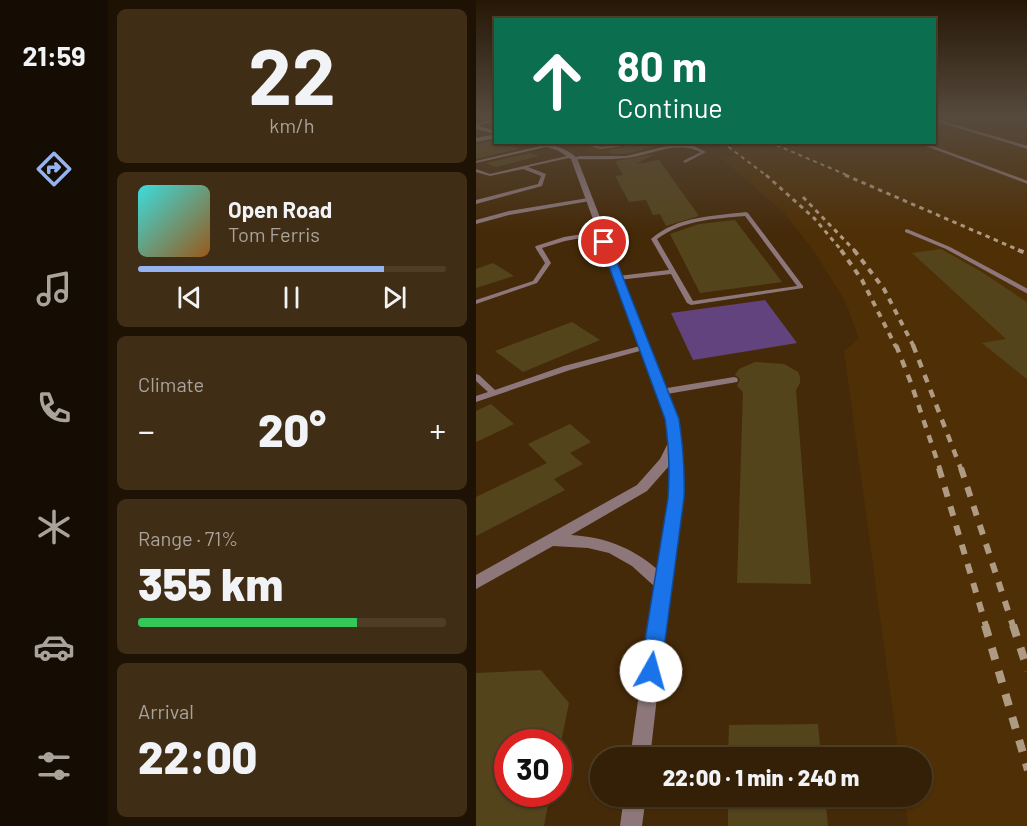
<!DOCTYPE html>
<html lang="en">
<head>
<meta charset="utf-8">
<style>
  body { margin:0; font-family:Barlow,sans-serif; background:#3f2d15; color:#f1f3f6; height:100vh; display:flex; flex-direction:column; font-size:22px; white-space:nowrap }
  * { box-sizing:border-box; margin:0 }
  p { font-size:20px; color:#a9a39b }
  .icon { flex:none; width:33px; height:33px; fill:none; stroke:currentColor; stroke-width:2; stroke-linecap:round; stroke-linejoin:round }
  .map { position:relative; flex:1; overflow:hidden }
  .panel { display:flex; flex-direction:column; gap:9px; padding:9px; background:#1d1204; width:368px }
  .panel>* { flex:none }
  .top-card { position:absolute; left:18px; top:18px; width:442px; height:126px; border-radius:0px; box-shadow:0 2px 4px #0004,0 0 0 2px #4e3e28; background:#0b6e4f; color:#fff; overflow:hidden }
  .speed { position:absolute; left:18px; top:729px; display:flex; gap:12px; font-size:30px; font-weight:700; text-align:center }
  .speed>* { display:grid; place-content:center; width:78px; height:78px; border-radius:50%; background:#342007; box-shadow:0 2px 4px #0004,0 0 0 2px #4e3e28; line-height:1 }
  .speed .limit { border:9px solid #d22; background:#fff; color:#111 }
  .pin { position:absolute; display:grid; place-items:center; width:51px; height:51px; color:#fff; margin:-26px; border:3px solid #fff; border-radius:50%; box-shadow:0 2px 6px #0007 }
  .me { position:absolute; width:66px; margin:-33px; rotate:7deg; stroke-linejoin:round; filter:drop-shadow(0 0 4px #0008) }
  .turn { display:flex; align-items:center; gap:21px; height:126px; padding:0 24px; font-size:27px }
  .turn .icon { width:78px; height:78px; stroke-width:2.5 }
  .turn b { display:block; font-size:42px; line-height:51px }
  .big { font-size:45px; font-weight:800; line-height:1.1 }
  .panel .tile { flex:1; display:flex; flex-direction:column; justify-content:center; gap:9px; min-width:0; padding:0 21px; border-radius:9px; background:#3f2d15 }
  .panel .dial { align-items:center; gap:0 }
  .dial b { font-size:78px; line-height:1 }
  .song { display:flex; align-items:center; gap:18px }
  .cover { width:72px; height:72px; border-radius:9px; background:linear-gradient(135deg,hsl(180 70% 55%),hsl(30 70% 35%)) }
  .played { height:6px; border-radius:3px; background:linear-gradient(90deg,#95b2f1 80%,#4e3e28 80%) }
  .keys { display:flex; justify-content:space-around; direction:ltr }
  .heat { display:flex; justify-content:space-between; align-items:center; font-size:33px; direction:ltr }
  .charge { height:9px; border-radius:4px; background:linear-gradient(90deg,#34c759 71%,#4e3e28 0) }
  .trip { position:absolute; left:114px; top:747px; width:342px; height:60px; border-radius:30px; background:#342007; box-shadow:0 2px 4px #0004,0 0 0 2px #4e3e28; font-weight:800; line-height:60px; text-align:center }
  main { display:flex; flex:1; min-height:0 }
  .dock { display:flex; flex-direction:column; width:108px; justify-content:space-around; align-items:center; background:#150d03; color:#a9a39b }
  .dock .icon { width:42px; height:42px }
  .dock .active { color:#95b2f1 }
  .dock b { font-size:27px; color:#f1f3f6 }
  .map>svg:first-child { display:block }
  .built { fill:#4f2f05 }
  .green { fill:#63437e }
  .building { fill:#54441c }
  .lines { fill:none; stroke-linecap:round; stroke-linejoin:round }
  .service { fill:#8d777b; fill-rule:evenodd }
  .minor { fill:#8d777b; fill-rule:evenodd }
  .rail-far5 { stroke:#af9a83; stroke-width:2; stroke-dasharray:4 4; stroke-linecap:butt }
  .rail-far4 { stroke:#af9a83; stroke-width:3; stroke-dasharray:4.5 4.5; stroke-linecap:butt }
  .rail-far3 { stroke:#af9a83; stroke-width:4; stroke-dasharray:6 6; stroke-linecap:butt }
  .rail-far2 { stroke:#af9a83; stroke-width:4.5; stroke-dasharray:8 8; stroke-linecap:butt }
  .rail-far1 { stroke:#af9a83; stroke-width:6; stroke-dasharray:10 10; stroke-linecap:butt }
  .rail { stroke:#af9a83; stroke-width:8; stroke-dasharray:12 12; stroke-linecap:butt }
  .route { fill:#1a73e8; stroke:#114b97; stroke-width:1.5 }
</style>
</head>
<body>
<main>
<nav class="dock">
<b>21:59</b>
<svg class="icon active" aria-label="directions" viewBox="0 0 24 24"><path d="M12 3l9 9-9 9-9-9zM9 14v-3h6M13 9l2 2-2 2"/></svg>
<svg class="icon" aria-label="music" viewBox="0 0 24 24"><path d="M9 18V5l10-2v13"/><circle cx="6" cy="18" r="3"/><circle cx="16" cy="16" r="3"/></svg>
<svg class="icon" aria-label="phone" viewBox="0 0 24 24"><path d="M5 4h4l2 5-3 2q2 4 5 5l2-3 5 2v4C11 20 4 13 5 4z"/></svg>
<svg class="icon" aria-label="climate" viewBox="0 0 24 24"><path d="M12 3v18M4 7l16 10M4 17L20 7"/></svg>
<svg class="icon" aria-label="car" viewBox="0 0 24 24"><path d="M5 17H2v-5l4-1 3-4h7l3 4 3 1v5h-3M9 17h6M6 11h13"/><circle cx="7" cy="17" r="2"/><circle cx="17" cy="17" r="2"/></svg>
<svg class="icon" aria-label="filters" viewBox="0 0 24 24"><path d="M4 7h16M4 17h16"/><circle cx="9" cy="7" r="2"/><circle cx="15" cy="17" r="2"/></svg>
</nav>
<section class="panel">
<div class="tile dial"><b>22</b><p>km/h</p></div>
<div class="tile">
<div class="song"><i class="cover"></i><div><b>Open Road</b><p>Tom Ferris</p></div></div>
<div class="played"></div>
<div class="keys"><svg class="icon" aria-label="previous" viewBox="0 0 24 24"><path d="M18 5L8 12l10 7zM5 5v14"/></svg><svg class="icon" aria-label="pause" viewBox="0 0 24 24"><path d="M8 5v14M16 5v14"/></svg><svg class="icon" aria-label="next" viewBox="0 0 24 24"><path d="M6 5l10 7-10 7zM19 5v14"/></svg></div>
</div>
<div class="tile"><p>Climate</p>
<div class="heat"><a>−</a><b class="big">20°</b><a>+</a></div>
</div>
<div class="tile"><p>Range · 71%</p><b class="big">355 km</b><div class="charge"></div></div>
<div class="tile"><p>Arrival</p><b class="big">22:00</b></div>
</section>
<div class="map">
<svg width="552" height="826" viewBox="0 0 552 826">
  <rect width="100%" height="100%" fill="#452a09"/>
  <g class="built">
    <polygon points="459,117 551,117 551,826 432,826 428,797 446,796 446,758 423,757 368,351 383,339 370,303 338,251 308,213 245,158 259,155 243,143 459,142"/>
    <polygon points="79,143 181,143 149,154 121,153"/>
  </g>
  <polygon class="green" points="289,300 321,343 217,360 195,313"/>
  <g class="building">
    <polygon points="20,140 20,142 27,142 43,149 0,159 0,144"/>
    <polygon points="129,142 196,142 150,154 135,154 133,150 147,148 148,144"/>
    <polygon points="54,153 63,156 20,167 10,163"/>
    <polygon points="179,154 160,164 183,160 223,216 190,226 184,214 177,215 170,200 153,202 139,176 147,175 139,161"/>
    <polygon points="259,220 306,282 224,293 194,234 223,224"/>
    <polygon points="465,249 506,272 552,303 552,380 506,343 530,339 436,253"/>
    <polygon points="17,263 38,276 0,288 0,269"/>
    <polygon points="96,322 124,340 47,372 19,351"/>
    <polygon points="279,362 308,364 322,372 324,377 324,383 320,390 335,584 261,583 267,392 261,386 264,379 259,375 263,369"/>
    <polygon points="15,404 38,424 0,442 0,411"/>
    <polygon points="94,424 115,442 94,453 107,464 78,479 89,490 0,536 0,497 71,463 52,444"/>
    <polygon points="65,670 93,703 85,742 32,742 32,794 74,794 68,826 0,826 0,673"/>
    <polygon points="342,724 345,758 252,758 253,725"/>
    <polygon points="252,796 349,796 352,826 252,826"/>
  </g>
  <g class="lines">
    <g class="service">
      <polygon points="20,118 20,120 0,126 0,124"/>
      <polygon points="459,119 552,146 552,149 459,121"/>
      <polygon points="101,142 109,142 124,147 145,145 147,146 124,149"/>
      <polygon points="439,142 446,142 552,181 552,184"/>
      <path d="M199 144 218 146 230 152 209 163 207 161 225 152C199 140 176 155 151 158 133 160 115 159 98 159L96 158 104 156H150Z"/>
      <polygon points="69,145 70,147 0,163 0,161"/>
      <polygon points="95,155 97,157 52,167 70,174 66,186 0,204 0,200 62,184 65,176 47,169 14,176 0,172 0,169 14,174"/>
      <polygon points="112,198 115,200 114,201 33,215 0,224 0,220 33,211"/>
      <path d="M270 212 272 213 327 286V288L215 305 211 303 195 274 142 280 139 278 142 276 193 270 175 239C201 216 238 216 270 212ZM269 216 321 286 217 301 181 239C207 220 237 219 269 216Z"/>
      <polygon points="431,229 474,247 552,289 552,294 470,249 429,232 429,230"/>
      <polygon points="125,231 127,232 127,234 89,241 66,248 75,263 61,283 0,304 0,300 57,281 69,263 59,247 60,246 88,237"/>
      <polygon points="168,345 171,345 172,347 171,349 94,370 0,402 0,396 12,392 0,381 0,374 3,375 19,390 88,366"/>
      <polygon points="258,377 261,378 262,380 261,382 185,395 181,392 185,389"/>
    </g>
    <g class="minor">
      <polygon points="0,125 20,131 20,134 0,129"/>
      <polygon points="20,134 20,138 0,142 0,138"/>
      <path d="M52 142C69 142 88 146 101 158L202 419 205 441 207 498 194 584 174 758H154L178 586 156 566 133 553 112 548 77 546 0 589V575L161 485 184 459 193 441 190 419 95 159 81 150ZM193 466V498L181 569C155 547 128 537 95 535L171 491Z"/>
      <polygon points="148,796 170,796 166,826 144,826"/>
    </g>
    <g class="rail-far5">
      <polyline points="246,142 291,176"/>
      <polyline points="293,142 373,176"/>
    </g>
    <g class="rail-far4">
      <polyline points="290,175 338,218 366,251"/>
      <polyline points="369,175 545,251"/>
      <polyline points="327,197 379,251"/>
    </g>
    <g class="rail-far3">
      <polyline points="365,250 386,280 420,347"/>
      <polyline points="378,250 408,289 438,347"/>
      <polyline points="542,250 552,254"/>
    </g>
    <g class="rail-far2">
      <polyline points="420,345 435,383 464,469"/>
      <polyline points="437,345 485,469"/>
    </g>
    <g class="rail-far1">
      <polyline points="463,468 510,626"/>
      <polyline points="485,468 537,626"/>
    </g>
    <g class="rail">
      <polyline points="509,625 552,770"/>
      <polyline points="537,625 552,671"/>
    </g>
  </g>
  <linearGradient id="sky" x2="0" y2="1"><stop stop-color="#261705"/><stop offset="0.5" stop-color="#564a3e"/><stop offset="1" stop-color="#564a3e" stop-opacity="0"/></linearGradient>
  <rect width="552" height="233" fill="url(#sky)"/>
  <path class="route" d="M125 240 133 242 203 419C207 446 209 471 208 498L185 671 182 677 175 680 167 677 164 671 192 498C194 472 193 446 189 419L124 242Z"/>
</svg>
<div class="speed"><div class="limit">30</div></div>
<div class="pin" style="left:128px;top:242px;background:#d93025"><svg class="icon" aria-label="arrive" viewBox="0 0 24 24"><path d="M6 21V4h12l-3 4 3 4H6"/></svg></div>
<svg class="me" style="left:175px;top:671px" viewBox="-20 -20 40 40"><circle r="19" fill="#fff"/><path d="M0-13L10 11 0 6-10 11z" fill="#1a73e8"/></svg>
<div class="trip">22:00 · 1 min · 240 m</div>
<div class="top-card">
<div class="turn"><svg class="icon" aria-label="ahead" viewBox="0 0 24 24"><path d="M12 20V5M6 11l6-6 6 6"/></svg><div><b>80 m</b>Continue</div></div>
</div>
</div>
</main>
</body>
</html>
